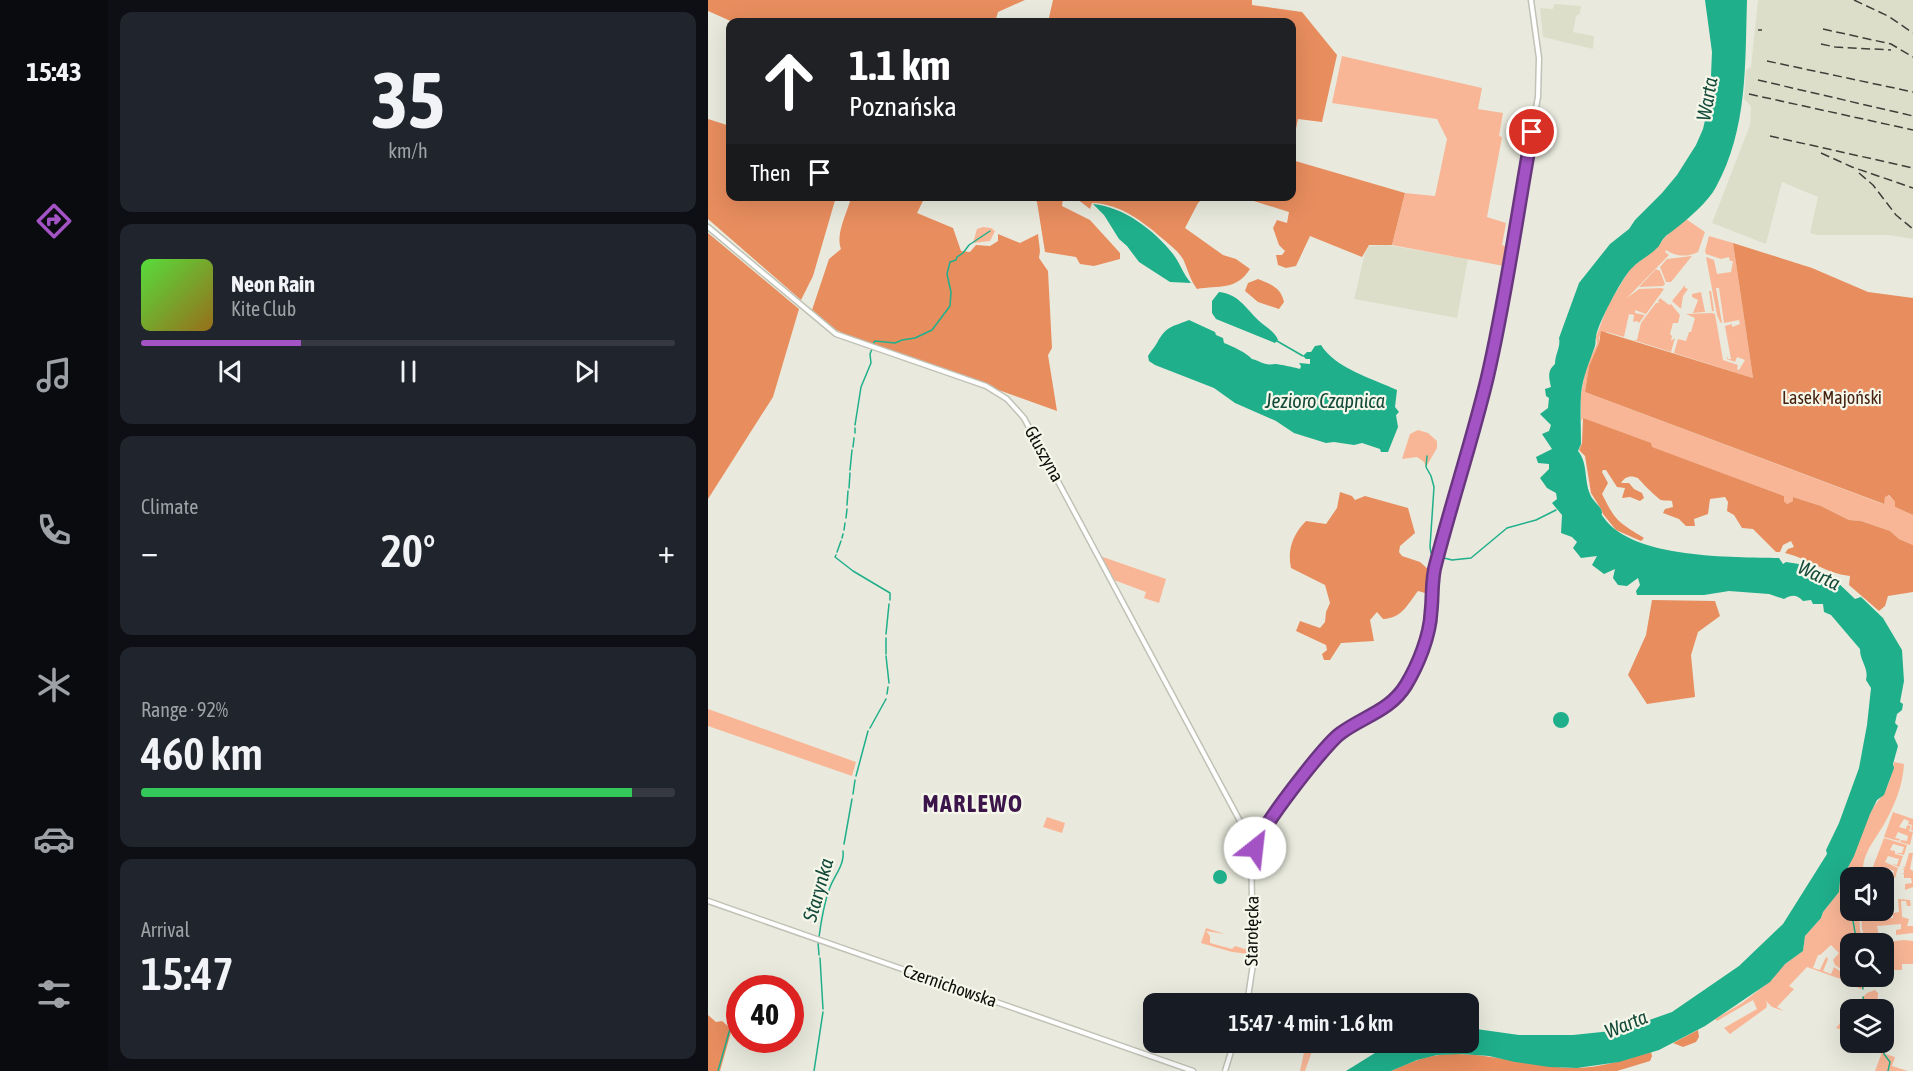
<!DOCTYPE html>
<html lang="en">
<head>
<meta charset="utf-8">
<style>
  body { margin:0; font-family:"Asap Condensed",sans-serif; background:#20242c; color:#f1f3f6; height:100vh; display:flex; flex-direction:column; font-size:22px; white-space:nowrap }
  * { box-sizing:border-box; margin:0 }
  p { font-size:20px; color:#9ea1a6 }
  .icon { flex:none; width:33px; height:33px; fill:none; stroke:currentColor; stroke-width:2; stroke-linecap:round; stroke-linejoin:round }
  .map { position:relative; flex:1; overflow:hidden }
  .side { display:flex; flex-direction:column; gap:12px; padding:12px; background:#0d0f14; width:600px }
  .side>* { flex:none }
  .banner { position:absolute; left:18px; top:18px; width:570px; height:183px; border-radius:12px; box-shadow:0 6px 24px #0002; background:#202124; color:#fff; overflow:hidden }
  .fabs { position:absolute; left:1132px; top:867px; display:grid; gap:12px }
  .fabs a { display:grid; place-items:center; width:54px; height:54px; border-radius:12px; background:#171b24; box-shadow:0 6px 24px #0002; font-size:30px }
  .speed { position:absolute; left:18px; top:975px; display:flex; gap:12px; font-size:30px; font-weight:700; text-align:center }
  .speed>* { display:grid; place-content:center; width:78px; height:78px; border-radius:50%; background:#171b24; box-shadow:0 6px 24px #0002; line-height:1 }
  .speed .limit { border:9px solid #d22; background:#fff; color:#111 }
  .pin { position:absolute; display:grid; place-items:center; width:51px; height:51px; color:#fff; margin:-26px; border:3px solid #fff; border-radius:50%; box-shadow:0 2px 6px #0007 }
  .me { position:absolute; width:66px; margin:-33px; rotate:29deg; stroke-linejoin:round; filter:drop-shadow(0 0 4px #0008) }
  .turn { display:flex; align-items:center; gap:21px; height:126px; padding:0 24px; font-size:27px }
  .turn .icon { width:78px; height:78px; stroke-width:2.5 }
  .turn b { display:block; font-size:42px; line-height:51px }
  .then { display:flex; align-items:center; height:57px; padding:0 24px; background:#0003; gap:12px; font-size:22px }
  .big { font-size:45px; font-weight:600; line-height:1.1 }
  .side .widget { flex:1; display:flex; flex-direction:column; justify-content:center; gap:9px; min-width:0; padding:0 21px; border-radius:12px; background:#20242c }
  .side .dial { align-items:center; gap:0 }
  .dial b { font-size:78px; line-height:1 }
  .song { display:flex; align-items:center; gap:18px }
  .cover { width:72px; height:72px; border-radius:9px; background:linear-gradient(135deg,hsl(110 70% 55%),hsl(40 70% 35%)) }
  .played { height:6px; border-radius:3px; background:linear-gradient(90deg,#a353c4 30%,#363941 30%) }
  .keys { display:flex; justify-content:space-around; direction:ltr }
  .heat { display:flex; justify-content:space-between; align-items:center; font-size:33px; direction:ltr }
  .charge { height:9px; border-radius:4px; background:linear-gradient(90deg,#34c759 92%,#363941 0) }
  .trip { position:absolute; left:435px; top:993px; width:336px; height:60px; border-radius:12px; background:#171b24; box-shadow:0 6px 24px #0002; font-weight:600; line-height:60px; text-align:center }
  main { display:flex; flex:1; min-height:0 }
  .dock { display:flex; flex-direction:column; width:108px; justify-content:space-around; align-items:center; background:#090b0e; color:#9ea1a6 }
  .dock .icon { width:42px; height:42px }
  .dock .on { color:#a353c4 }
  .dock b { font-size:27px; color:#f1f3f6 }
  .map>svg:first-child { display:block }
  .built { fill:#dddeca }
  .green { fill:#f8b696 }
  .forest { fill:#e88d5e }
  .water { fill:#1faf8b }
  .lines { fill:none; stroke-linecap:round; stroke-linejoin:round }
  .stream { stroke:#1faf8b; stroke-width:1.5 }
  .minor-casing { stroke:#c1c2b6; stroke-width:7 }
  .minor { stroke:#fff; stroke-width:4 }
  .rail { stroke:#3f3f39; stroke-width:1.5; stroke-dasharray:9 4.5; stroke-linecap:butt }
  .route-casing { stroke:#6a367f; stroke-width:15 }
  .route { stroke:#a353c4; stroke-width:10 }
  .labels { text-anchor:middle; stroke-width:4.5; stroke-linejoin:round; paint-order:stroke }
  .park-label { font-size:18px; fill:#46220f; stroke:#f6f7eb }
  .street-label { font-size:18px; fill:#0e0e0a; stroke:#f6f7eb }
  .water-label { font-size:20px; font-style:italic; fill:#134a3a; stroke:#f6f7eb }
  .district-label { font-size:24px; font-weight:bold; letter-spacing:1.5px; fill:#3c154b; stroke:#f6f7eb }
</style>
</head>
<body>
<main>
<nav class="dock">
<b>15:43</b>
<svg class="icon on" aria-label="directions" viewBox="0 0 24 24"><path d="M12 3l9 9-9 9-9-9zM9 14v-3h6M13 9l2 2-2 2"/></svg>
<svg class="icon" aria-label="music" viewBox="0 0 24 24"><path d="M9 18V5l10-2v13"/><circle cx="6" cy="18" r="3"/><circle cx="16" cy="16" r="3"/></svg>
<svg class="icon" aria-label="phone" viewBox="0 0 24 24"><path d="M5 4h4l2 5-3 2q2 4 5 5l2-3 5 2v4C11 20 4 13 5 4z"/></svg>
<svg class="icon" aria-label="climate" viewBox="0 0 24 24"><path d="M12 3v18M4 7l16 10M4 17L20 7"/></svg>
<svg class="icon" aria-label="car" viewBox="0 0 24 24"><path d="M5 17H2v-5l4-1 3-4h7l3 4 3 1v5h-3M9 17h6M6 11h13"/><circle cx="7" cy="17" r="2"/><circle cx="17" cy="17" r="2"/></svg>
<svg class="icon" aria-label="filters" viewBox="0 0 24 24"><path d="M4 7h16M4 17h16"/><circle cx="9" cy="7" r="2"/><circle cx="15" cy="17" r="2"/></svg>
</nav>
<section class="side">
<div class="widget dial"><b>35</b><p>km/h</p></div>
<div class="widget">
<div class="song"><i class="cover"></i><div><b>Neon Rain</b><p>Kite Club</p></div></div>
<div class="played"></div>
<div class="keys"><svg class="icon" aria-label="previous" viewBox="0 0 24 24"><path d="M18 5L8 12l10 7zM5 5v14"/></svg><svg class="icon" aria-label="pause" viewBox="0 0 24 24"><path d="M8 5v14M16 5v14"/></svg><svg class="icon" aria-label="next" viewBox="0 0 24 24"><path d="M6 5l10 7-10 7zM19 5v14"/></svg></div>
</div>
<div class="widget"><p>Climate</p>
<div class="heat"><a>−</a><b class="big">20°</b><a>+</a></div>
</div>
<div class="widget"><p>Range · 92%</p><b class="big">460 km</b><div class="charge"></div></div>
<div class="widget"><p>Arrival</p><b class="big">15:47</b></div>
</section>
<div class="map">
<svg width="1205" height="1071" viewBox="0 0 1205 1071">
  <rect width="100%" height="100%" fill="#e9eadd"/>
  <g class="built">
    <polygon points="1050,0 1205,0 1205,239 1180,235 1110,235 1102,233 1110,197 1074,182 1058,244 1004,223 1042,125 1043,106 1036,99 1038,70 1043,67"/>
    <polygon points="846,4 873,6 872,14 868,16 865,32 886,36 885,49 835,37 832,8 845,9"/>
    <polygon points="679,245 760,259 749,318 646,299 657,253 661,246"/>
  </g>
  <g class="green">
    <polygon points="634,56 774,88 770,109 795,113 791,136 794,137 779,217 798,223 794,245 800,247 796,266 684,245 697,193 727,196 739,139 729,119 624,103"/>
    <path d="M978 219 997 232 990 252C981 257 968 257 958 250L957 252 961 255 919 298 931 289 953 288 956 289 938 314 927 310V313L937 315 931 323 929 321 925 322 926 315 921 314 916 337 899 332 891 337V343L881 366 877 392 1175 504 1177 497 1180 495 1187 502V507L1205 515V545L1191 539 1182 531 1153 521 1141 520 1113 506 1085 497V501L1079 504 1076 501V496L943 447 875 418 873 421V395L878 366 889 344 888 337 900 305 922 269 949 248 957 237Z"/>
    <polygon points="275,227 283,228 287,231 282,241 265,243 269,229"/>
    <polygon points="1001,236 1025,243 1045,378 966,353 970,339 978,341 981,332 983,332 987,318 978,314 1004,313 1007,314 1015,360 1030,365 1029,369 1031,370 1037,360 1029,357 1027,362 1019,359 1019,356 1020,359 1023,359 1017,326 1024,324 1024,327 1032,324 1031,320 1016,323 1011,288 1008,288 1014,323 1012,322 1009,315 998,257 1006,260 1009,274 1023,272 1025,261 1022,261 1021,257 1013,259 998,254 997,251"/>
    <polygon points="984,256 963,282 958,282 952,267 959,259"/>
    <polygon points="948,269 952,271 957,284 955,286 931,287"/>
    <polygon points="977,285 977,288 980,289 975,296 973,309 964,301"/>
    <polygon points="1001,291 1003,291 1006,311 985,313 990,300 984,297 984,294 993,292 997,312 1004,311"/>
    <polygon points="952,298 961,305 963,304 972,315 970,323 965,323 962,334 964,336 963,341 967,338 963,352 925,340 929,340 933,323 948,303 951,303 950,301"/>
    <polygon points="710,430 720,433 729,441 729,448 718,467 716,462 709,457 694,459 702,434"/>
    <polygon points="392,556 458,579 451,603 436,598 438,592 406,580"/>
    <polygon points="0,709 148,762 144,776 0,726"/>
    <path d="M1186 762 1196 764C1195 786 1186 807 1175 826 1166 841 1151 858 1156 877L1143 878 1137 874C1147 854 1153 832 1163 812 1166 805 1172 799 1176 793 1181 785 1185 770 1186 762Z"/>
    <polygon points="1185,812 1205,819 1205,831 1203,830 1204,825 1200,824 1201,821 1196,819 1191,827 1198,829 1199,825 1203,826 1201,831 1205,832 1202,845 1192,842 1193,840 1199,841 1200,836 1190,832 1187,838 1192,839 1191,841 1176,837"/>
    <polygon points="339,817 357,823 354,833 335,827"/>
    <polygon points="1176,838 1199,845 1196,855 1188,853 1194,853 1196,847 1185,844 1182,850 1187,851 1187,854 1195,856 1191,867 1184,864 1189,865 1191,859 1180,856 1177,862 1190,868 1187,878 1179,876 1185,876 1186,871 1176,867 1173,873 1184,879 1182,886 1177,884 1176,878 1161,877"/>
    <polygon points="1201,853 1205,853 1202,869 1205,871 1205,887 1197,890 1197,884 1204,883 1203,878 1196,878 1196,874 1193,873 1196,873 1196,870 1194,869 1197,869 1195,867 1197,867"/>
    <polygon points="1135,878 1143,882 1141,891 1144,913 1145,911 1151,911 1152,930 1156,943 1143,944 1143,963 1139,964 1140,974 1127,965 1125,960 1131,953 1123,945 1112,955 1110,955 1105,968 1112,970 1118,957 1120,959 1115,971 1123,974 1126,967 1135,973 1141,982 1099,967 1081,986 1086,989 1069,1007 1076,1011 1064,1007 1058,1001 1059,1005 1058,1008 1022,1034 1016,1028 1049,1009 1045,1000 1009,1021 1007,1019 1034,1003 1065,979 1069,971 1077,964 1095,951 1097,936 1113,918 1115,912 1131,892 1131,884"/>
    <polygon points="1185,891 1185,896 1184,894 1178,894 1177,903 1184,903 1185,898 1186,912 1185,909 1178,910 1178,918 1185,918 1185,913 1191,912 1190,899 1202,900 1203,906 1199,906 1198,901 1193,901 1194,917 1201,919 1199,926 1205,926 1205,933 1188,935 1188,930 1193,929 1193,924 1169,926 1171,936 1160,936 1161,938 1168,938 1167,943 1158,943 1154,929 1153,911 1171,911 1165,911 1165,919 1172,919 1172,915 1175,914 1176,892"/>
    <polygon points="498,928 517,934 498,931 502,936 502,943 524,949 527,946 537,949 540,947 541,954 524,952 493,943"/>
    <polygon points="1196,940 1205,941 1205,964 1194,964 1194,970 1176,970 1176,944 1170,943"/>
    <polygon points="1143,977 1158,977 1156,988 1152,989 1145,984"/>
    <polygon points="1167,990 1170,993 1169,1009 1147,1009 1147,1005 1159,993"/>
    <polygon points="1143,1011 1143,1033 1128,1028 1141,1012"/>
    <polygon points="598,1043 607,1043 597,1071 592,1071"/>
    <polygon points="1178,1043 1184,1046 1178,1045 1177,1054 1187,1057 1184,1066 1200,1071 1167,1071 1173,1055 1173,1044"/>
  </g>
  <g class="forest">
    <polygon points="0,0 317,0 290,12 287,22 25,22 0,11"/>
    <polygon points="345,0 544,0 544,5 594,12 629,55 614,122 590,119 584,148 584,22 340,22"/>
    <polygon points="0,119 22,126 22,196 128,197 105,276 93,300 0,219"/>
    <polygon points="584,160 697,193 684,245 661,245 654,257 602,236 588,266 578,268 570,265 568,255 574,255 577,251 571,245 565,228 569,220 579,223 581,212 533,197 584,196"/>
    <path d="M143 197H217L209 213 245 228 253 251 262 252 268 245 282 246 290 241V234L312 243 330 234 332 251 331 258 340 271 344 348 340 355 349 411 143 337 122 327 104 310 121 259 133 249C127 233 140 212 143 197Z"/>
    <polygon points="325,197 355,197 354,206 382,220 412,253 412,259 386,266 372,264 368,257 337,252 329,202"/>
    <path d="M359 197H496L490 203 477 228 515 255 528 259 542 269C528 291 511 285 489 289 482 280 480 270 475 259 470 251 462 245 455 239 434 221 413 204 384 203L382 209 369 199Z"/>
    <polygon points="0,233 91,309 65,397 0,499"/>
    <polygon points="1025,243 1104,268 1160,292 1205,298 1205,515 1187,507 1187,502 1181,495 1177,497 1176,504 877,392 881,366 891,343 893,331 1045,378"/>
    <path d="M550 279C562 284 573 287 576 302L571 309 550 302 537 291 540 283Z"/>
    <path d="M875 418 943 443 944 447 1076 496V501L1079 504 1085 501V497L1113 506 1141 520 1153 521 1182 531 1191 539 1205 545V592L1180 596 1177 606 1171 611 1141 585 1142 576C1117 573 1101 559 1077 553L1080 549 1086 547 1083 541 1075 545 1072 552H1068L1045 529 1034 528 1026 515 1019 511 1020 502 1017 497 1002 499 1000 514 986 519 987 526H978L971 519 955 513 957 509 965 507 964 501C960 500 957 501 953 500 949 498 933 482 930 478 923 475 917 476 913 483H921L926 489 934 493 936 498 932 501 922 497 914 498 917 488 909 487 898 470H895L894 472 900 483 894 494C908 522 909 521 936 538L933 541 908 530 895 514 893 509 883 493 877 456 871 450 874 443Z"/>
    <path d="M632 492 644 496 647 500 657 496 700 508 707 533 692 546 691 552 694 556 712 562 722 571 721 590 717 593 710 591C699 605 694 618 675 619L669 612 662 620 666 641 633 643 622 660H616L614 654 619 650 618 645 588 631 592 621 612 628 617 622 618 612 622 603 617 585 583 568C579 550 585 534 598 521L618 524 629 508Z"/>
    <polygon points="944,600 1007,601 1012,616 990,632 983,655 987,697 939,704 920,675 938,635"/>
    <polygon points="0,1015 8,1022 14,1021 21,1027 23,1032 12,1071 0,1071"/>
    <polygon points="990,1030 991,1037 988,1042 975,1047 965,1043"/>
    <path d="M943 1052 944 1056 942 1061 909 1071H683C699 1064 714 1057 731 1055 777 1050 821 1068 867 1068 893 1068 918 1059 943 1052Z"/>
  </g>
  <g class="water">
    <path d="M997 0H1039C1037 63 1040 129 1008 187 1000 202 981 218 967 229 964 232 959 234 956 238 953 241 952 246 948 249 941 256 930 261 923 269 914 278 889 325 888 337 887 340 888 343 887 346 881 363 875 376 873 394 872 411 873 428 873 444L870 451C880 463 876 480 882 494 884 500 890 504 893 509 896 517 891 511 896 518 925 559 1025 557 1071 558L1075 564 1078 562 1097 565 1101 570 1114 572 1120 579 1125 578 1147 599 1153 597 1175 618 1194 650 1196 681 1192 702 1195 704 1194 710 1189 714 1187 723 1190 726 1186 737 1190 746 1185 764 1186 768 1176 795 1169 800 1162 814 1146 856 1137 873 1143 878V882L1135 878 1132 881 1131 892 1115 912 1113 918 1097 936 1095 951 1077 964 1062 982 997 1026 951 1050 911 1062 869 1068 841 1067 807 1062 781 1056 754 1054 729 1055 709 1060 683 1071H638L683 1043 760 1042 761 1028 811 1035H865L913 1030 964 1012 1031 966 1075 924 1119 854 1118 850 1131 823 1151 768 1159 725 1163 688 1158 680C1161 667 1152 662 1152 649L1123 615 1116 612 1115 604H1105L1103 600 1095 601C1088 594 1084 595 1076 599L1061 594 1021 591 996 595H929L928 591 932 585 930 578 919 586 910 585 905 578 907 569 896 574 884 565 889 556 873 558 865 548 869 542 864 537 853 533 854 515 844 503 849 499 848 493 839 488 832 478 841 469V464L830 463 828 457 844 449 834 434 841 431 843 425 832 414 840 408 841 398 838 396 837 389 843 387C841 378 839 371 847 364 847 354 853 347 851 338L871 283 902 244 921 229 927 220 954 193 969 175 988 145 995 129 1002 99 1004 52Z"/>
    <path d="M385 204C416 207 446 230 465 254 472 263 475 274 483 283L462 282 431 262 419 246 411 239 396 215Z"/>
    <path d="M511 292C530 294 537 307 550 320 557 327 567 331 570 340L567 343 508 319 504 313V301Z"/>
    <path d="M481 320 507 332 508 335 515 338 516 343C524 346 539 353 544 359 549 360 553 363 558 364 561 365 564 364 568 364 570 364 590 368 592 369L593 366 591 363 602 364V359H598L595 356 599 352H603L607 346 613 345C627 368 665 379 689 390L687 407 691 412 688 415 690 427 680 452H673L672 449 654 443 646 445 626 442 618 443 586 433 568 421 527 403 506 388 447 365 441 361 440 356C443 351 446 348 449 343 458 326 464 327 481 320Z"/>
    <circle cx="853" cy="720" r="8"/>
    <circle cx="512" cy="877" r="7"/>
  </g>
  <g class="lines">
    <g class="stream">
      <polyline points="569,341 595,356"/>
      <polyline points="165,344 167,341 187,343 194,340 207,338 224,330 242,306 243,292 239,274 242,262 248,260 249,257 255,253 261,245 282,231"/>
      <polyline points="147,425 153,387 163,363 162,354 164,349"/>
      <polyline points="147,433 147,428"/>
      <polyline points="145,447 146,438"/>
      <polyline points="719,456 718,467 723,476 726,487 722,547 723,553 726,556"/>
      <polyline points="142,470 144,450"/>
      <polyline points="141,488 142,473"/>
      <polyline points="139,505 140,491"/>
      <polyline points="138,518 139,509"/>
      <polyline points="136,530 137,523"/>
      <polyline points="134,538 135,534"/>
      <polyline points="129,552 133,541"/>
      <polyline points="128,555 127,557 145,571 182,593 182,600"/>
      <polyline points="732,557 744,560 763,558 799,528 828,520 848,510"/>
      <polyline points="178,634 181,604"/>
      <polyline points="178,638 178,654"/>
      <polyline points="178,656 181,683"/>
      <polyline points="179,694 180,687"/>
      <polyline points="162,728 178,699"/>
      <polyline points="148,776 160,731"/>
      <polyline points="145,794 147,780"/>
      <polyline points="136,844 144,799"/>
      <polyline points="1144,915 1149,944"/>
      <path d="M111 937C113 922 116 904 121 890 125 877 137 865 135 851"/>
      <polyline points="110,942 111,955"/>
      <polyline points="112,958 115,1009"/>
      <polyline points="1153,976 1155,989"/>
      <polyline points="1155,997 1158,1010"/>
      <polyline points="1176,1042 1176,1054 1182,1062 1180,1071"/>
      <polyline points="10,1071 22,1029"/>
      <polyline points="106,1071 115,1012"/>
    </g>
    <g class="minor-casing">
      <g id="minor">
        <polyline points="0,227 128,334 278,386 299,399 316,418 533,823 539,835 539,840 543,843 545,964 539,1004"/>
        <polyline points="536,826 543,833"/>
        <polyline points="548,834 555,827"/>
        <polyline points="546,853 550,838 620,743 639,729 672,711 689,697 701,679 716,644 723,618 727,568 779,376 830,97 831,58 823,0"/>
        <polyline points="0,901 485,1071"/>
        <polyline points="517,1071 526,1042"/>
      </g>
    </g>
    <use href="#minor" class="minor"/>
    <g class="rail">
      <polyline points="1146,0 1180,16 1205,33"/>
      <polyline points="1115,29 1183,44 1205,57"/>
      <polyline points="1050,30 1054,30"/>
      <polyline points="1113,44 1127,47 1183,50"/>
      <polyline points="1059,61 1205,92"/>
      <polyline points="1050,80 1205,116"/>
      <polyline points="1041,94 1205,130"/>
      <polyline points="1062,136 1205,168"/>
      <polyline points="1113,153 1144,167 1205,188"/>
      <polyline points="1151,173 1165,185 1188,215 1205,229"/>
    </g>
  </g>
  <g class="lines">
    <g class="route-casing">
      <path id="route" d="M547 848C548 833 618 743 633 733 656 716 682 711 698 685 710 665 722 636 723 612 725 596 723 579 728 563 744 501 764 441 779 379 798 298 809 214 824 132"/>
    </g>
    <use href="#route" class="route"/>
  </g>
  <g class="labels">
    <g class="park-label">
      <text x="1124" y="404">Lasek Majoński</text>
    </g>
    <g class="street-label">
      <text transform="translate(336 454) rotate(61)" y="6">Głuszyna</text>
      <text transform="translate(544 931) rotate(-89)" y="6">Starołęcka</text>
      <text transform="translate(242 986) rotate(19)" y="6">Czernichowska</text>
    </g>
    <g class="water-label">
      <text transform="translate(999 99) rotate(-80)" y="7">Warta</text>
      <text x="617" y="408">Jezioro Czapnica</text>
      <text transform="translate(1111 575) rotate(25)" y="7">Warta</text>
      <text transform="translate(110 890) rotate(-74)" y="7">Starynka</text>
      <text transform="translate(918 1024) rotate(-22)" y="7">Warta</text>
    </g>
    <g class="district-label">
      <text x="265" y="812">MARLEWO</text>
    </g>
  </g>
</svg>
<div class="fabs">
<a><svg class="icon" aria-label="sound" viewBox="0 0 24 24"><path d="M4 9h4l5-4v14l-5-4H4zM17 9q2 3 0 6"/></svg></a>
<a><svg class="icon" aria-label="search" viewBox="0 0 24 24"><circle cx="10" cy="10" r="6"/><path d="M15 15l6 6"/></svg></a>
<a><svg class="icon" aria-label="layers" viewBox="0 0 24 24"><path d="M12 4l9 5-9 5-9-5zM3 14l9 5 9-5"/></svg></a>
</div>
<div class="speed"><div class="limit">40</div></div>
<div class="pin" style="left:824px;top:132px;background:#d93025"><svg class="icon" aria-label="arrive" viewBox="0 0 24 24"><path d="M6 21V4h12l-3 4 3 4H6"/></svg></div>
<svg class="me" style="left:547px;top:848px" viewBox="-20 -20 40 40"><circle r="19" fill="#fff"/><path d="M0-13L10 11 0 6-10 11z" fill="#a353c4"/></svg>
<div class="trip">15:47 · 4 min · 1.6 km</div>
<div class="banner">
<div class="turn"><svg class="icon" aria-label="ahead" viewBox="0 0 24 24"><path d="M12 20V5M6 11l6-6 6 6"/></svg><div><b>1.1 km</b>Poznańska</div></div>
<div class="then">Then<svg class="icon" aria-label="arrive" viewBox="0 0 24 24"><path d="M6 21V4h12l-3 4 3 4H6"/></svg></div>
</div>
</div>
</main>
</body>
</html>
